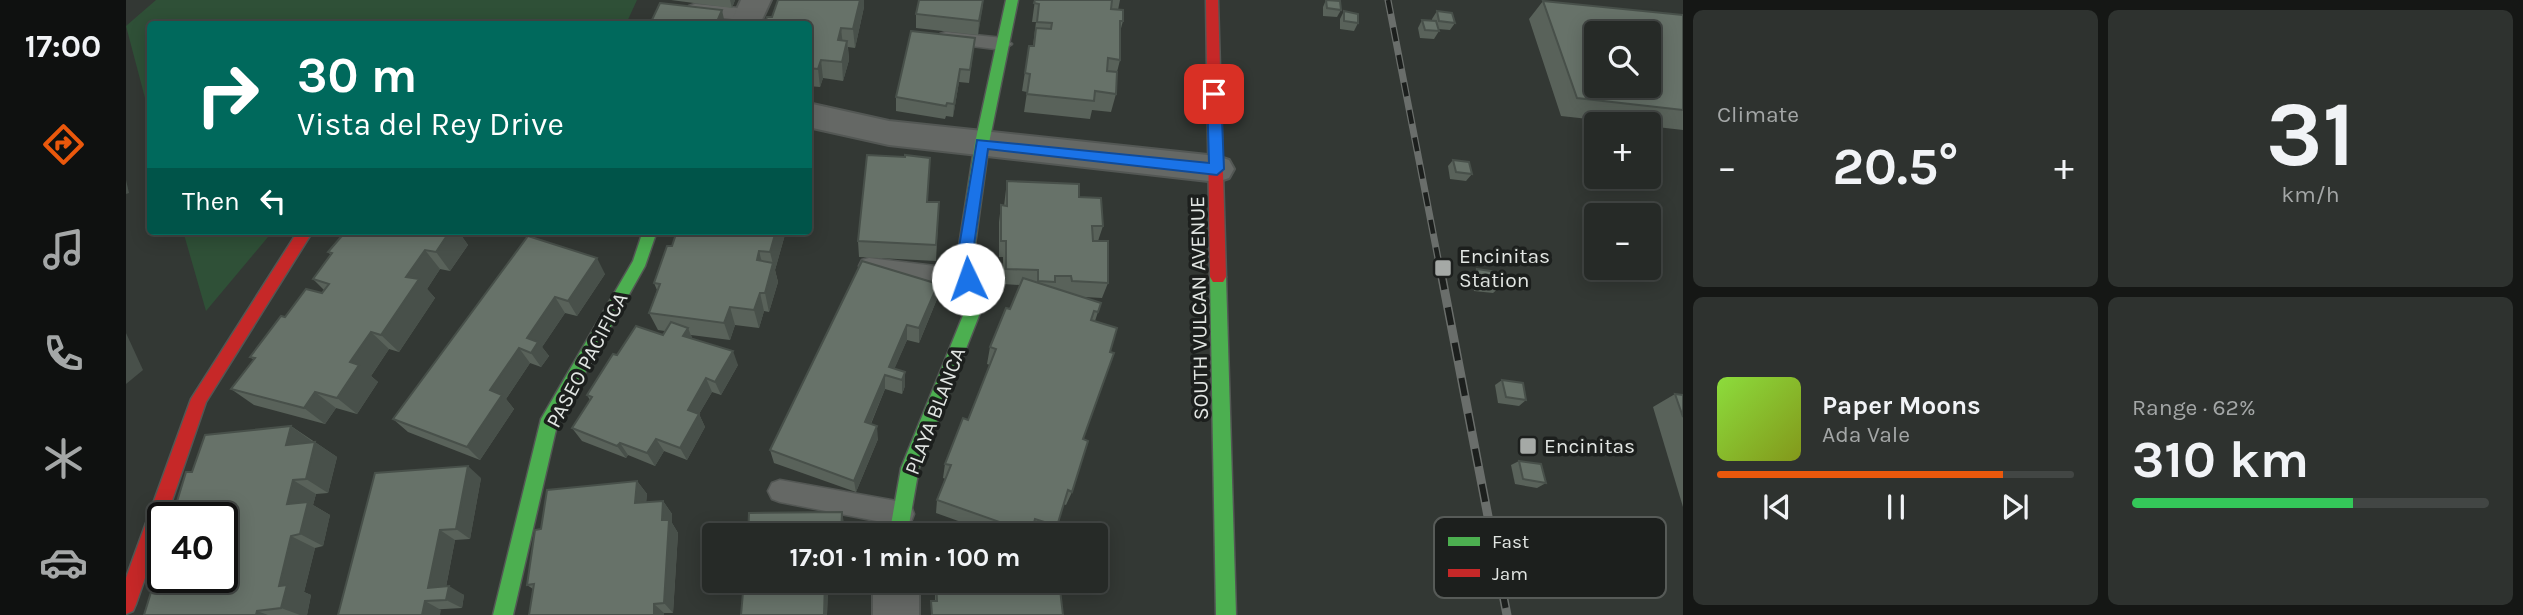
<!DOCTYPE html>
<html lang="en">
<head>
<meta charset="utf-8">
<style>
  body { margin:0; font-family:Karla,sans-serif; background:#2e322f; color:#f1f3f6; height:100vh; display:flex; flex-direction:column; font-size:26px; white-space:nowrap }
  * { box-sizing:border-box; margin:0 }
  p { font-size:23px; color:#a4a7a7 }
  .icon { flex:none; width:38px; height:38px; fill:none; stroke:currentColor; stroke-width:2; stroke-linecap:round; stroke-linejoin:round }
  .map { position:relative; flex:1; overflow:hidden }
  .drawer { display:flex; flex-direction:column; gap:10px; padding:10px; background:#151715; width:840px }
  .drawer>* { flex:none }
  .guide { position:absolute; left:21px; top:21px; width:665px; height:214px; border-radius:7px; box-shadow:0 4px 18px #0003,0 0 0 2px #424644; background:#00695c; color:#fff; overflow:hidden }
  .tools { position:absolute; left:1458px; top:21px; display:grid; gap:14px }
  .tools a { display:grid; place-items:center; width:77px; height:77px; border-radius:7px; background:#262a27; box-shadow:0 4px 18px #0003,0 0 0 2px #424644; font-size:35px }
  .speed { position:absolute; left:21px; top:502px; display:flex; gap:14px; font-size:35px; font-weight:700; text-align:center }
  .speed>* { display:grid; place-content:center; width:91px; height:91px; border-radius:50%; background:#262a27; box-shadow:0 4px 18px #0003,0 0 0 2px #424644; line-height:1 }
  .speed .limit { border:4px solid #111; border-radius:10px; background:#fff; color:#111 }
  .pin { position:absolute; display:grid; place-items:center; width:60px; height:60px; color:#fff; margin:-30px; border-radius:14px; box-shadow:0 4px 10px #0006 }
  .me { position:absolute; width:77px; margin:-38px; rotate:357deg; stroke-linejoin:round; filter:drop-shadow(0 0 5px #0008) }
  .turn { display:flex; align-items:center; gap:24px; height:147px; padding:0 35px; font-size:32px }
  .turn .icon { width:91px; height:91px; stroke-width:2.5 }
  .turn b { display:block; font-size:49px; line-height:60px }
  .then { display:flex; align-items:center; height:66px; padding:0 35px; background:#0003; gap:14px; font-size:26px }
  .big { font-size:52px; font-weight:700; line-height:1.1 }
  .drawer .card { flex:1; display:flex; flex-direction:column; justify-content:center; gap:10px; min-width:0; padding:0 24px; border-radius:10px; background:#2e322f }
  .drawer .dial { align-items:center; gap:0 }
  .dial b { font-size:91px; line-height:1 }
  .song { display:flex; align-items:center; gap:21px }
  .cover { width:84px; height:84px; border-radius:10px; background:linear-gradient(135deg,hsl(90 70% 55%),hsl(70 70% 35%)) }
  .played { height:7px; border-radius:4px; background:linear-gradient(90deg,#ea580c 80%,#424644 80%) }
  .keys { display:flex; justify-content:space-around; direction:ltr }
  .heat { display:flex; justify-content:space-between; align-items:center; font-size:38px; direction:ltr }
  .charge { height:10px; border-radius:5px; background:linear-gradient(90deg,#34c759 62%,#424644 0) }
  .drawer .tiles { flex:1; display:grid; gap:10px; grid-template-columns:repeat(2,1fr) }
  .trip { position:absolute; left:576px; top:523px; width:406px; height:70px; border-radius:7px; background:#262a27; box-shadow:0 4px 18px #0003,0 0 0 2px #424644; font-weight:700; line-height:70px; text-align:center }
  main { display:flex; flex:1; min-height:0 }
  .menu { display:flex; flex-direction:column; width:126px; justify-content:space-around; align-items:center; background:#0f1110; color:#a4a7a7 }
  .menu .icon { width:49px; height:49px }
  .menu .active { color:#ea580c }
  .menu b { font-size:32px; color:#f1f3f6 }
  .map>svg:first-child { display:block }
  .green { fill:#2f5037 }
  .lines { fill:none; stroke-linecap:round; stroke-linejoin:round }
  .lane-casing { stroke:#535754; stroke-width:3 }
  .street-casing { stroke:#535754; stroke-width:4 }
  .fast-casing { stroke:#535754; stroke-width:3 }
  .jam-casing { stroke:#535754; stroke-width:3 }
  .lane { fill:#656865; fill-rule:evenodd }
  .street { fill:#656865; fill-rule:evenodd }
  .fast { fill:#4caf50; fill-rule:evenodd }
  .jam { fill:#c62828; fill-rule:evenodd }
  .rail-far1-casing { stroke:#6a6e6b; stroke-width:7 }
  .rail-casing { stroke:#6a6e6b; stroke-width:9 }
  .rail-far1 { stroke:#1c1f1d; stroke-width:4.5; stroke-dasharray:14; stroke-linecap:butt }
  .rail { stroke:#1c1f1d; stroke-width:6; stroke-dasharray:18; stroke-linecap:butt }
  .wall { fill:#59625a }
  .shaded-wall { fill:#48504a }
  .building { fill:#677269; stroke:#48504a; stroke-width:2; fill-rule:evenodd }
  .route { fill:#1a73e8; stroke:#114b97; stroke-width:2 }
  .poi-dot { fill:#a5a9a6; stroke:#1c1f1d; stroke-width:2.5 }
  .labels { text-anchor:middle; stroke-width:7; stroke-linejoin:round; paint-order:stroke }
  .poi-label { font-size:21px; fill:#e2e6e3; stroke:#1c1f1d; text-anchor:start }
  .street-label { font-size:21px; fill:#e2e6e3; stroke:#1c1f1d }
  .key { fill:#1c1f1d; stroke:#575b58; stroke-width:2 }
  .key-label { font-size:19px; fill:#e2e6e3 }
</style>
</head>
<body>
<main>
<nav class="menu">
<b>17:00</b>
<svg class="icon active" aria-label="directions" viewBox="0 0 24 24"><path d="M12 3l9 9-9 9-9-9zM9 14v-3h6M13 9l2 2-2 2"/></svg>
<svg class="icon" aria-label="music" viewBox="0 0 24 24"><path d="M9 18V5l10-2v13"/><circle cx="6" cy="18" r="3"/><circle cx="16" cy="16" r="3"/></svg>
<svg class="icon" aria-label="phone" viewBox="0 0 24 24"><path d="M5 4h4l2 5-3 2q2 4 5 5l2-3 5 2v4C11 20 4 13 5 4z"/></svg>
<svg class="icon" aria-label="climate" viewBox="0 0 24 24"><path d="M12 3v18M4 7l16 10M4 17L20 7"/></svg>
<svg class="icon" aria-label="car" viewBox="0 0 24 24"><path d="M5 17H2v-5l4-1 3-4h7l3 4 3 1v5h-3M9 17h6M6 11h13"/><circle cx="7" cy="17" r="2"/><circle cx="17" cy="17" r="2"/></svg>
</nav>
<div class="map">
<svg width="1557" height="615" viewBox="0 0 1557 615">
  <rect width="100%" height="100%" fill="#333834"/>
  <g class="green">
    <polygon points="30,0 511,0 500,24 24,24 24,117 0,26"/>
    <polygon points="57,231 147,231 80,311"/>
  </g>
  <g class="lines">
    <g class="lane-casing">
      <g id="lane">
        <polygon points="569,4 623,9 631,15 623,21 563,14 561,10 563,6"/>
        <polygon points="820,32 877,38 886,44 877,50 814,42 812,38 814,34"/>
        <polygon points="743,258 842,270 849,273 852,279 849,285 842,288 743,274 736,272 733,266 736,260"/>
        <polygon points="654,480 776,502 785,506 788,514 785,522 776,526 654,502 646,499 642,491 646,483"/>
      </g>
    </g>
    <g class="street-casing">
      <g id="street">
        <polygon points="615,0 645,0 634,24 604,24"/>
        <polygon points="682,103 763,121 1091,156 1103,160 1108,169 1103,178 1091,182 763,145 682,127"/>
        <rect x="747" y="581" width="46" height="34"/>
      </g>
    </g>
    <g class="fast-casing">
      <g id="fast">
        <polygon points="880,0 892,0 863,143 847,259 856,308 793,468 781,536 763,536 775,468 840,308 831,259 849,143"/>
        <polygon points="517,231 531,231 519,266 432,421 387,615 367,615 415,419 507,261"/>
        <polygon points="1092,271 1097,272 1100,277 1110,615 1090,615 1084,277 1087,272"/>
      </g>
    </g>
    <g class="jam-casing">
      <g id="jam">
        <polygon points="1080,0 1092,0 1100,277 1097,282 1087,282 1084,277"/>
        <polygon points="172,231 187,231 80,402 40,518 37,518 37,526 10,604 7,611 0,614 0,578 65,399"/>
      </g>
    </g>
    <use href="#lane" class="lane"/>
    <use href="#street" class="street"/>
    <use href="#fast" class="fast"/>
    <use href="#jam" class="jam"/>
    <g class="rail-far1-casing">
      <polyline id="rail-far1" points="1262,0 1315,274"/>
    </g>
    <g class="rail-casing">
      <polyline id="rail" points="1315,272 1381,615"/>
    </g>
    <use href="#rail-far1" class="rail-far1"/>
    <use href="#rail" class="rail"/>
  </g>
  <g class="wall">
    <polygon points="545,0 609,0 606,8"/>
    <polygon points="793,0 857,0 852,35 790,28 790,14"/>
    <polygon points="909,0 994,0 992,10 997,21 994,32 994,60 991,72 990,94 985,112 966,110 964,119 898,112 901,92 896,91 903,46 907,46 910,22 906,22"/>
    <polygon points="1200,0 1215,10 1211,17 1197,16 1197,7"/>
    <polygon points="1417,1 1557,15 1557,130 1522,126 1522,124 1508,124 1435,116 1403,19"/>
    <polygon points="738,7 729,48 722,47 723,60 717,81 697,78 694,87 682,86 682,24 646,17"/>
    <polygon points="1218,11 1232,23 1228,31 1214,29 1214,19"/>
    <polygon points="1311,11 1329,23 1324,30 1312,29 1313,31 1308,39 1294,38 1292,28 1296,20 1306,21 1306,19"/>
    <polygon points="849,38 843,83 833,82 827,117 820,116 819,119 770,111 770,97"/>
    <polygon points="1327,160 1346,174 1340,181 1324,179 1322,166"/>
    <polygon points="881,181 953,197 977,226 972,241 982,283 976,298 958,297 975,303 969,321 957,439 946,492 940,505 937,504 931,526 926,536 916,536 905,532 903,536 874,536 810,513 811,500 820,479 817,478 819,464 842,420 864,365 861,364 864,347 884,309 894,285 877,284 877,257 873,257 873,222 875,205 878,206"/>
    <polygon points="802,202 813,202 810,261 733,257 732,241"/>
    <polygon points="220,231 332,231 342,245 324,271 314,269 301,289 309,298 273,352 263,349 245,376 252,382 231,414 210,408 199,424 128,405 105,389 128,360 124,357 198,290 187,279 205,255 202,252"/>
    <polygon points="551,231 660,231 649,270 652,282 643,312 638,311 633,328 609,325 604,340 565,335 566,338 612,365 595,395 586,392 573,414 579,427 561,460 538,451 529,466 502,455 500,458 456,441 446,428 464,400 461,395 491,355 537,335 539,331 532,330 523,313 531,290 528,283 546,246"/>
    <polygon points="402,236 479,274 451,316 439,313 416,347 423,356 415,367 404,363 380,399 388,409 354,460 282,432 267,419"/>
    <polygon points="736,261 811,299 793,343 781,340 768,369 779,372 779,386 776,394 759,389 745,424 752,439 730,492 648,463 644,450"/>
    <polygon points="1351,269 1374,287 1367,293 1348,291 1345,276"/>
    <polygon points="1376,380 1400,400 1393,406 1372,403 1369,385"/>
    <polygon points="1549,394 1557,395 1557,507 1527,407"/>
    <polygon points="165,426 211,457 202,493 190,494 187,505 204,515 197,546 189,548 178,592 185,595 181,615 18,615 96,578 66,472"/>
    <polygon points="1393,461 1420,483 1411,488 1389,484 1385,465"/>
    <polygon points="355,478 344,539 329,540 320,587 338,595 336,608 212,615"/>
    <polygon points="511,481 521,494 520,502 537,501 546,514 546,523 552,533 547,613 538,613 538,615 403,615 407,589 401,585 415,529"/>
    <polygon points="618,581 717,581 716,585 702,586 701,615 615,615"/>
    <polygon points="809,581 933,581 937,615 805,615 805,601 809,601"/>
  </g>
  <g class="shaded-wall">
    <polygon points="604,0 609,0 606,8"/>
    <polygon points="734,0 738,0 738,7 729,48 727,29"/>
    <polygon points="857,0 857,6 852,35 853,21"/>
    <polygon points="596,10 599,24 590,24"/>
    <polygon points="715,28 717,46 712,40"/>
    <polygon points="721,41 723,60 717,81 716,62"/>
    <polygon points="695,60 697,78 694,87 692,69"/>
    <polygon points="834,69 833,82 827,117 828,104"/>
    <polygon points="0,180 3,193 0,194"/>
    <polygon points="314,231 332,231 342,245 324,271 310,252"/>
    <polygon points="650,231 660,231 649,270 652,282 643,312 639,293 647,264 644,252"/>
    <polygon points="299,250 314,269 301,289 309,298 273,352 255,335 280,277"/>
    <polygon points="633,251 638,270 631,260"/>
    <polygon points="471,258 479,274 451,316 442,301"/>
    <polygon points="812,284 811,299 793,343 793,328"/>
    <polygon points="634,293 638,311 633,328 628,310"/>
    <polygon points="429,297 439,313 416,347 423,356 415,367 405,353 401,338"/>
    <polygon points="604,307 609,325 604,340 598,323"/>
    <polygon points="781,325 781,340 765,377 763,367"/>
    <polygon points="562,328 568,343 557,336"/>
    <polygon points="245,332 263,349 245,376 252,382 231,414 211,398 224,362"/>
    <polygon points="0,333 17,370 0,384"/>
    <polygon points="393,348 404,363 380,399 388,409 354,460 341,447 364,390"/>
    <polygon points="607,351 612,365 595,395 589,382"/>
    <polygon points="779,372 779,386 776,394 776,380"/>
    <polygon points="759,375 759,389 740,435 739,422"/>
    <polygon points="580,378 586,392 573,414 579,427 561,460 554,448 562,410"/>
    <polygon points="189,392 210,408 199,424 178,408"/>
    <polygon points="165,426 187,442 160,445"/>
    <polygon points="751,426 752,439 730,492 728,481"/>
    <polygon points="530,439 538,451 529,466 521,453"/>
    <polygon points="189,442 211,457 202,493 180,479"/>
    <polygon points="494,443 502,455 500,458 491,446"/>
    <polygon points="342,466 355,478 344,539 330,529"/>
    <polygon points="167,480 190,494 187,505 204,515 197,546 174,534 161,504"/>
    <polygon points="511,481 521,494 519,516 509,503"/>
    <polygon points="537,501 546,514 546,523 552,533 547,613 538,603 536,520"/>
    <polygon points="716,512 718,523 717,536 715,536"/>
    <polygon points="314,530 329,540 318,597 302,588"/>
    <polygon points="165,536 189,548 178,592 185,595 181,615 174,615 155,608 153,586"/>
    <polygon points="699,581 701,581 702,586 701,615 698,615"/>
    <polygon points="323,586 338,595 336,608 320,600"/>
    <polygon points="299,601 315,610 314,615 296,615"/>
    <polygon points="528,604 538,613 538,615 528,615"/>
    <polygon points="131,611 142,615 130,615"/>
  </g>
  <g class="building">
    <polygon points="652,0 734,0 727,29 715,28 712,40 721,41 716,62 695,60 692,69 682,68 682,24 638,24 641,17 646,17"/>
    <polygon points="793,0 857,0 853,21 790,14"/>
    <polygon points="909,0 986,0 985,9 997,10 997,21 994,21 994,60 982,58 981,71 991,72 990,94 969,91 968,101 901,94 904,74 899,73 903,46 908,46 910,28 925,29 926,23 911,22 913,4 908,3"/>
    <polygon points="1200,0 1214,1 1215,10 1201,8"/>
    <path d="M1417 1 1557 15V110L1451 98ZM1470 33H1522V86H1470Z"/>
    <polygon points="534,3 596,10 590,24 524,24"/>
    <polygon points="1218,11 1232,14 1232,23 1218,21"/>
    <polygon points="1311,11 1326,13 1329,23 1313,21"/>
    <polygon points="1296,20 1310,21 1313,31 1299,30"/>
    <polygon points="785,31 849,38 844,70 834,69 828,104 821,103 820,106 770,97"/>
    <polygon points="741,155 779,157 779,155 804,158 801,202 813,202 810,245 732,241"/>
    <polygon points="1327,160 1343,162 1346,174 1330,172"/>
    <polygon points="881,181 953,184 953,197 975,198 977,226 966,226 967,241 982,241 982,283 946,281 945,276 929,276 929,282 912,281 912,270 880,269 880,241 875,241 875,205 881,206"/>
    <polygon points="220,231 324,231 310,252 299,250 280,277 293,279 255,335 245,332 224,362 233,365 211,398 189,392 178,408 105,389 129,358 124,357 155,316 159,317 180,289 196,293 203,284 187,279 206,253 202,252"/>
    <polygon points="551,231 650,231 644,252 633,251 631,260 647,263 639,293 634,293 628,310 604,307 598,323 523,313 534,284 528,283 541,246 546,246"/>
    <polygon points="402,236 471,258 442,301 429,297 401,338 412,342 405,353 393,348 364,390 376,395 341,447 267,419"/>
    <polygon points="736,261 812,284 793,328 781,325 763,367 779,372 776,380 759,375 739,422 751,426 728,481 644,450"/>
    <polygon points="1351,269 1371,272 1374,287 1354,284"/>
    <polygon points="897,278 975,303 972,312 968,311 965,320 991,328 984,352 988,353 957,439 962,441 946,492 942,490 931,526 909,519 905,533 811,500 825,465 819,464 837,418 842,420 870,349 864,347 880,308 884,309"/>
    <polygon points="545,322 562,328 557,336 607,351 589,382 580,378 562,410 573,414 554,448 530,439 521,453 494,443 491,446 446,428 466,397 461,395 487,354 491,355 510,326 537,335"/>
    <polygon points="1376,380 1397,383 1400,400 1380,397"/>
    <polygon points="1549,394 1557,395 1557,417"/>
    <polygon points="165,426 160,445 189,442 180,479 167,480 161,504 182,502 174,534 165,536 153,586 161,585 155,608 131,611 130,615 18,615 30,576 37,575 37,578 96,578 96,518 46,518 60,472 66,472 79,435"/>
    <polygon points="1393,461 1415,464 1420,483 1397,479"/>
    <polygon points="342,466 330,529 314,530 302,588 323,586 320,600 299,601 296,615 212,615 249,473"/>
    <polygon points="511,481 509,503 537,501 536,520 543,520 538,603 528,604 528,615 403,615 408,584 401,585 409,530 415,529 421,490"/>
    <polygon points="716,512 715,536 622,536 623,513"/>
    <polygon points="618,581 699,581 698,615 615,615"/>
    <polygon points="810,581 933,581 937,615 806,615 805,601 811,601"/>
  </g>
  <polygon class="route" points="1088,89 1095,94 1098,169 1091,175 862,149 846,259 850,279 842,286 837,284 831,259 851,140 1083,163 1081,94"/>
  <g class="poi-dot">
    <rect x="1308" y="259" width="18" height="18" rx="3.5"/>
    <rect x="1393" y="437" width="18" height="18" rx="3.5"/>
  </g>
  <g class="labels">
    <g class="poi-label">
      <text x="1333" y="263">Encinitas<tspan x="1333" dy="24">Station</tspan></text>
      <text x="1418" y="453">Encinitas</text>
    </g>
    <g class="street-label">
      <text transform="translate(1073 308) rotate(-91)" y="7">SOUTH VULCAN AVENUE</text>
      <text transform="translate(461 360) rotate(-62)" y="7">PASEO PACIFICA</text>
      <text transform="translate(809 411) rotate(-69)" y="7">PLAYA BLANCA</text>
    </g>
  </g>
  <rect x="1308" y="517" width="232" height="81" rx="10" class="key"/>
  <rect x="1322" y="537" width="32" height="9" fill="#4caf50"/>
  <rect x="1322" y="569" width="32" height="8" fill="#c62828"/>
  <g class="key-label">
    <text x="1366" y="548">Fast</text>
    <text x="1366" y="580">Jam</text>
  </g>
</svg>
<div class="tools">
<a><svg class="icon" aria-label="search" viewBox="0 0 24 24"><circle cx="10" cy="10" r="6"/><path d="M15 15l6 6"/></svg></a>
<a>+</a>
<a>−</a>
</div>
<div class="speed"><div class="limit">40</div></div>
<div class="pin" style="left:1088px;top:94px;background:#d93025"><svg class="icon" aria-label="arrive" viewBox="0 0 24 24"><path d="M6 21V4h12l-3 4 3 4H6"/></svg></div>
<svg class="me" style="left:842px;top:279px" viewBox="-20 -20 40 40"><circle r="19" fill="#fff"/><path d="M0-13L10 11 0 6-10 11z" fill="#1a73e8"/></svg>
<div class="trip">17:01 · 1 min · 100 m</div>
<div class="guide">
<div class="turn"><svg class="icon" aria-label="right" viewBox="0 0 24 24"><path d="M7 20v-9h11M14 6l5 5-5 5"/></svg><div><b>30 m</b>Vista del Rey Drive</div></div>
<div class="then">Then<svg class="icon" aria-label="left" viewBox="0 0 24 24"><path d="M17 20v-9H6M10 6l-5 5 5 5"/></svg></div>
</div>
</div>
<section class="drawer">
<div class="tiles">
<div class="card"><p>Climate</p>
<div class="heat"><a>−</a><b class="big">20.5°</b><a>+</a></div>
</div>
<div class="card dial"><b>31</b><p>km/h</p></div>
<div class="card">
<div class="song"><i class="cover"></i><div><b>Paper Moons</b><p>Ada Vale</p></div></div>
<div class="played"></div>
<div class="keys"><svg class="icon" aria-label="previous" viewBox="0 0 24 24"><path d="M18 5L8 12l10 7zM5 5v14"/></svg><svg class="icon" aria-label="pause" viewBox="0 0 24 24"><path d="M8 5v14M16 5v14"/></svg><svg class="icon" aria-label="next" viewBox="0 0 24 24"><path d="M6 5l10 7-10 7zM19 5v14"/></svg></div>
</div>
<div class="card"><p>Range · 62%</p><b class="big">310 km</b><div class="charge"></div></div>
</div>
</section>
</main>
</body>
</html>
